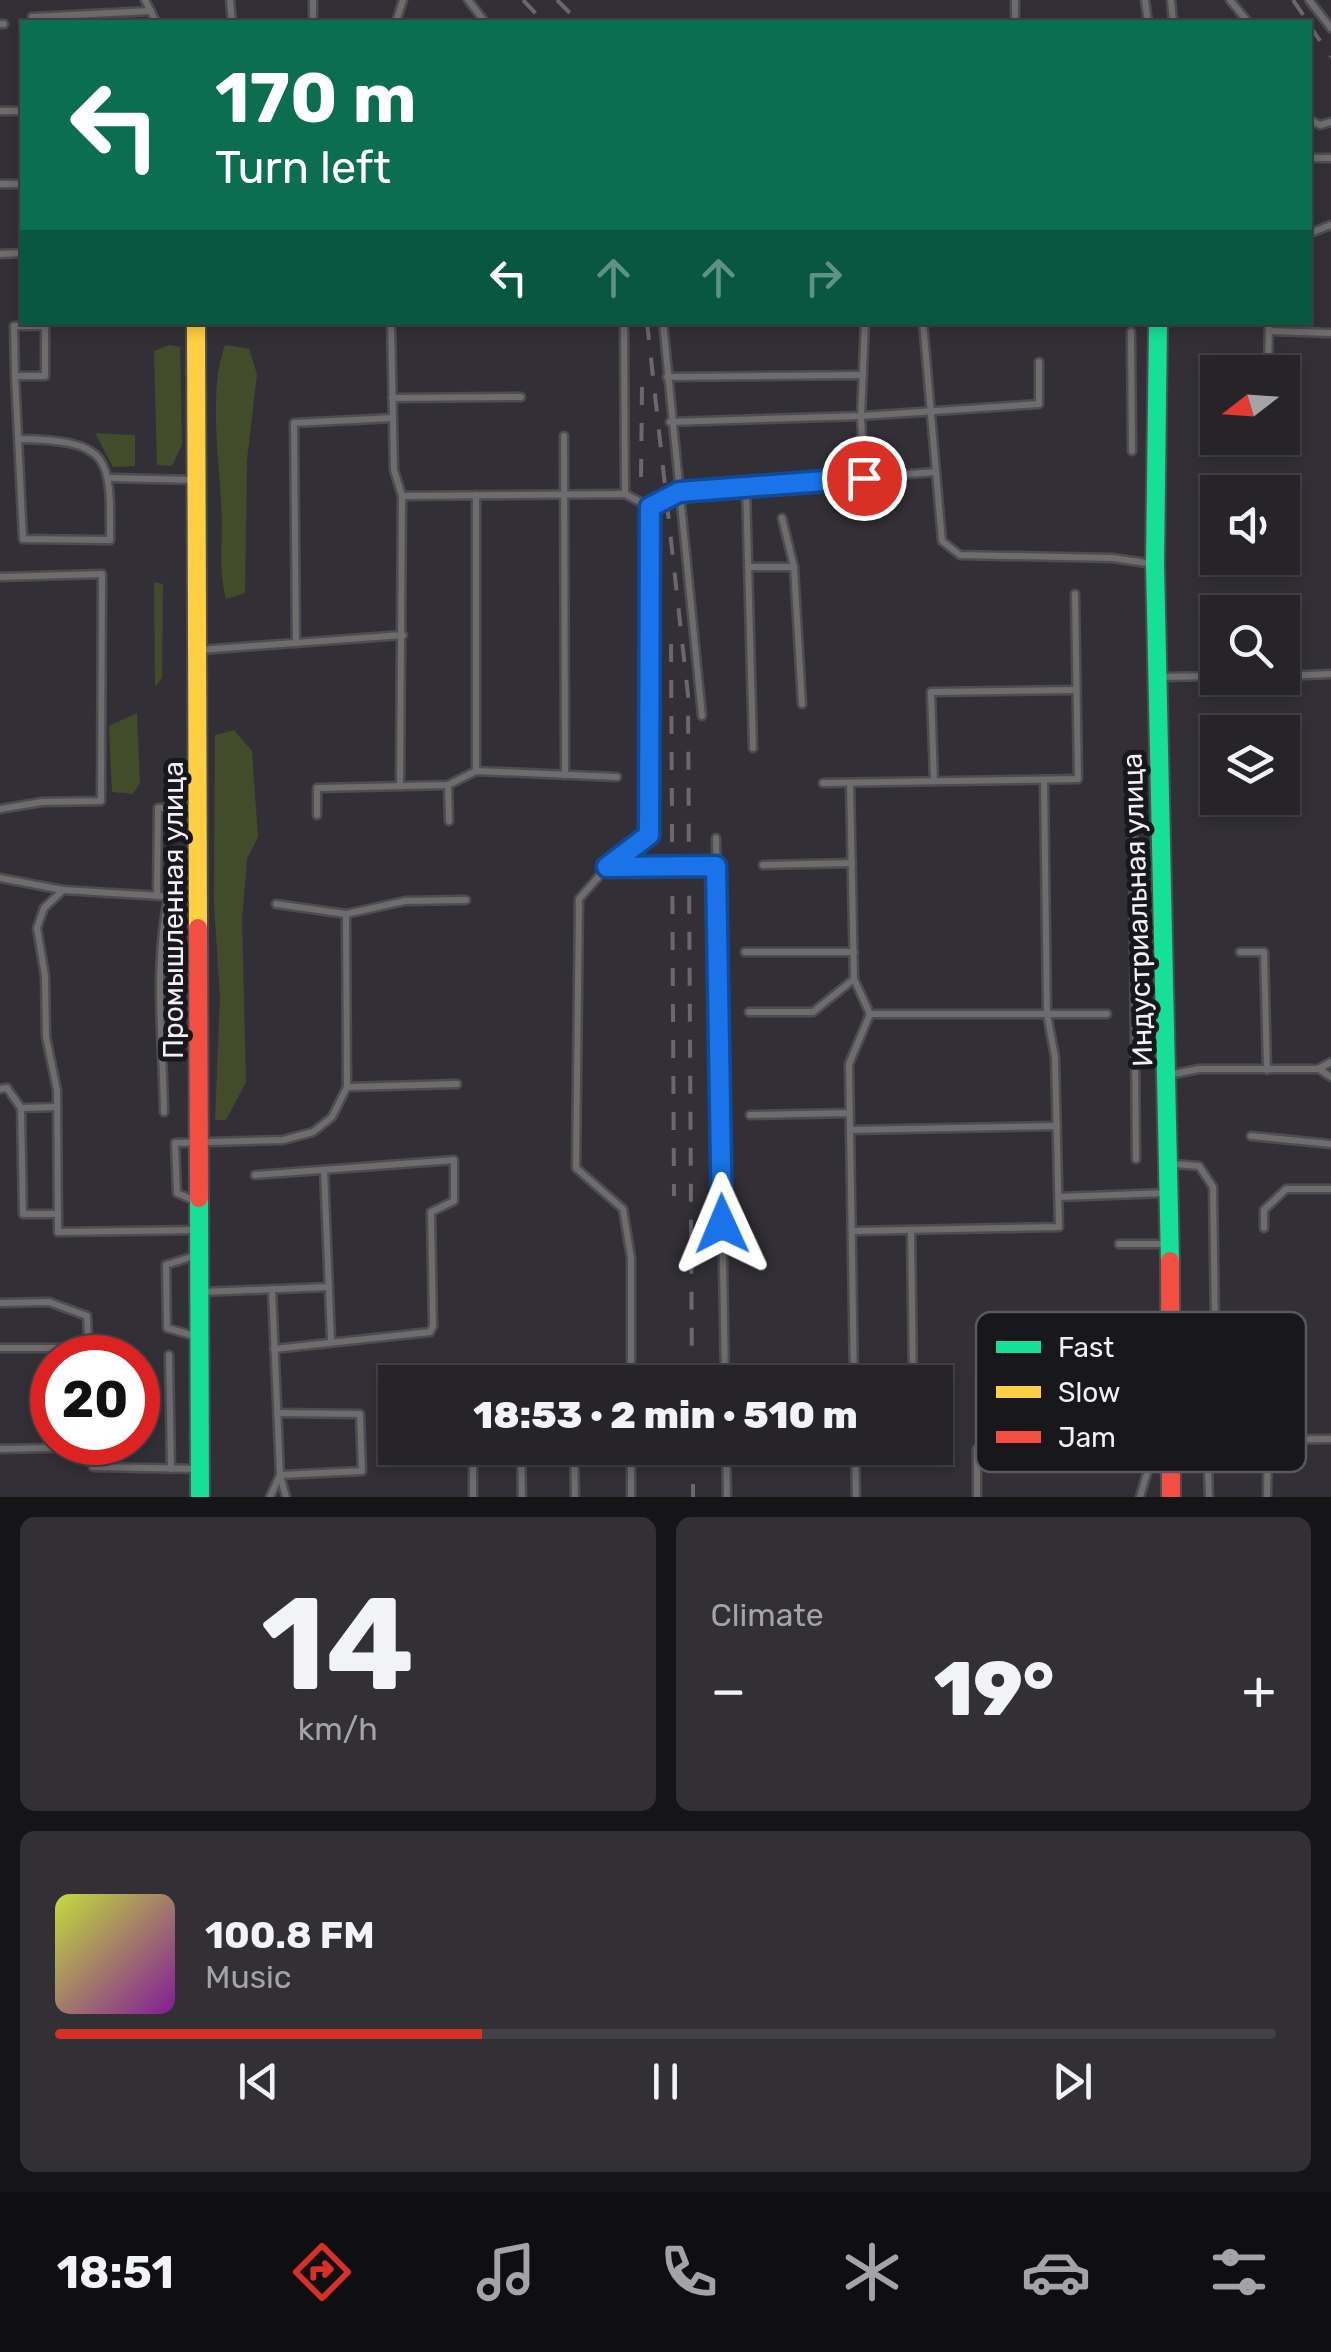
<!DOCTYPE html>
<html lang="en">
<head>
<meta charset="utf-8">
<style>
  body { margin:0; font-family:Rubik,sans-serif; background:#323034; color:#f1f3f6; height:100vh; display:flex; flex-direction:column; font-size:38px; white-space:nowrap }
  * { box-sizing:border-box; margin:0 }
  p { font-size:32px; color:#a4a4a8 }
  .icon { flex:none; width:55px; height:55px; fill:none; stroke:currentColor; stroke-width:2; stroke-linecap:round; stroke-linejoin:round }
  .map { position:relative; height:1497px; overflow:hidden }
  .drawer { display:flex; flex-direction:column; gap:20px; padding:20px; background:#151416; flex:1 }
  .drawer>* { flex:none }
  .banner { position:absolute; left:20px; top:20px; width:1292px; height:305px; border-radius:0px; box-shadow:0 5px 15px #0003,0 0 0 2px #424145; background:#0b6e4f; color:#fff; overflow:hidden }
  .needle { width:65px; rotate:253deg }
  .fabs { position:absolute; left:1200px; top:355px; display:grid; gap:20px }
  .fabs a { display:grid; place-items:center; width:100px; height:100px; border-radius:0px; background:#262428; box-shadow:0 5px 15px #0003,0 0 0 2px #424145; font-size:50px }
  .speed { position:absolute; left:30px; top:1335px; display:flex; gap:20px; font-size:50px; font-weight:700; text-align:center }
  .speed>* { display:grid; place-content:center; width:130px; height:130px; border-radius:50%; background:#262428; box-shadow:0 5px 15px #0003,0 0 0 2px #424145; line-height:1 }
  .speed .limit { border:15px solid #d22; background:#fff; color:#111 }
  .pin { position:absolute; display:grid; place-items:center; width:85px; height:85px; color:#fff; margin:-42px; border:5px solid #fff; border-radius:50%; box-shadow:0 2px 10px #0007 }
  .me { position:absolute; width:110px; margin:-55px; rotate:359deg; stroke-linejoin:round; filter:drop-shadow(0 0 8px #0008) }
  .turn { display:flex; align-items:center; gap:35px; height:210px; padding:0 30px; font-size:45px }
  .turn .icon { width:130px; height:130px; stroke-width:2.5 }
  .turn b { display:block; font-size:70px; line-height:85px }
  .lanes { display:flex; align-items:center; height:95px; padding:0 30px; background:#0003; justify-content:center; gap:50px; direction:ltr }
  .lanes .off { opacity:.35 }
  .big { font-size:75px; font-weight:800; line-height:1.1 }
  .drawer .tile { flex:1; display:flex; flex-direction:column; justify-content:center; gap:15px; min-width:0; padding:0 35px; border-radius:15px; background:#323034 }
  .drawer .dial { align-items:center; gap:0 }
  .dial b { font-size:130px; line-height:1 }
  .song { display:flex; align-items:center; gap:30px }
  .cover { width:120px; height:120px; border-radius:15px; background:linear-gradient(135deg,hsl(70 70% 55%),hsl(290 70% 35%)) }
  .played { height:10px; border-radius:5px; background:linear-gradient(90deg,#d93025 35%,#424145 35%) }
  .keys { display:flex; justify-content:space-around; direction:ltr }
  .heat { display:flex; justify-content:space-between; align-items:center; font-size:55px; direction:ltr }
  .drawer .tiles { flex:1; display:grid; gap:20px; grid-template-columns:1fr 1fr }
  .tile:last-child { grid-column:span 2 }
  .trip { position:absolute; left:378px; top:1365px; width:575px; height:100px; border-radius:0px; background:#262428; box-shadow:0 5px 15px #0003,0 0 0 2px #424145; font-weight:800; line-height:100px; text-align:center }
  .dock { display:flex; height:160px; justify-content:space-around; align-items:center; background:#0f0e10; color:#a4a4a8 }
  .dock .icon { width:70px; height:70px }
  .dock .active { color:#d93025 }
  .dock b { font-size:45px; color:#f1f3f6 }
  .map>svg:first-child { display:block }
  .green { fill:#424c2b }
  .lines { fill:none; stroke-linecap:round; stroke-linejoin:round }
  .lane-casing { stroke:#4d4c50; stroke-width:11 }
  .fast-casing { stroke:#4d4c50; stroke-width:22 }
  .slow-casing { stroke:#4d4c50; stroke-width:22 }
  .jam-casing { stroke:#4d4c50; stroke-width:22 }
  .lane { stroke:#6e6c6c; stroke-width:6 }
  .fast { stroke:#16e098; stroke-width:18 }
  .slow { stroke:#ffcf43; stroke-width:18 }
  .jam { stroke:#f24e42; stroke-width:18 }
  .rail { stroke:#6a686c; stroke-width:4; stroke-dasharray:18 18; stroke-linecap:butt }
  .route-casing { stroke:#114b97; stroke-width:25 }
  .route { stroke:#1a73e8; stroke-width:18 }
  .labels { text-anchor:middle; stroke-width:10; stroke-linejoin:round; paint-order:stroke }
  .street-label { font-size:28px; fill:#f2f0f6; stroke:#18171c }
  .key { fill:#18171c; stroke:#59585d; stroke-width:2.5 }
  .key-label { font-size:28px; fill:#f2f0f6 }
</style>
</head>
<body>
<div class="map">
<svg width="1331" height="1497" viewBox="0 0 1331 1497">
  <rect width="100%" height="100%" fill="#323036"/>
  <g class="green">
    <polygon points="169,345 180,347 182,445 172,466 157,465 154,351"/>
    <path d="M225 345 249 349 257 374 247 460 245 593 226 599C219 572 222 550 222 522 221 470 207 394 225 345Z"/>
    <polygon points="95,433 135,435 135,466 113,467"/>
    <polygon points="154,582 163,584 162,678 155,686"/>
    <polygon points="137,713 140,783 133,794 112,792 109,726"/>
    <polygon points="234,730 252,751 258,837 247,859 242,919 246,1082 226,1120 215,1120 220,997 214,904 215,735"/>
    <polygon points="170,947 181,953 181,1056 171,1060"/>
  </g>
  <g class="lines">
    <g class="lane-casing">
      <g id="lane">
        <polyline points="145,0 156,22"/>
        <polyline points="230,0 232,22"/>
        <polyline points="468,0 485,22"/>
        <polyline points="1015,0 1015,22"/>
        <polyline points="1145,0 1148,22"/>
        <polyline points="1171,0 1173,22"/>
        <polyline points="1230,0 1248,22"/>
        <polyline points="1309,0 1331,28"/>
        <polyline points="32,22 32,17 151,11"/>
        <polyline points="313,22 313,0"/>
        <polyline points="396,22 403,0"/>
        <polyline points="0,24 4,24"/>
        <polyline points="0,111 22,111"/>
        <polyline points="1310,120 1320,125 1331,122"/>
        <polyline points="1310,158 1331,158"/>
        <polyline points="0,184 22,184"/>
        <polyline points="1310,233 1331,225"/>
        <polyline points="0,254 22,253"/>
        <polyline points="391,322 394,470 402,496 400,786"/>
        <polyline points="624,322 625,494"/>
        <polyline points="663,322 702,716"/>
        <polyline points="923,322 942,541 960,555 1112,558 1154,564"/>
        <polyline points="1269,331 1331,333"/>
        <polyline points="1131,332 1132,451"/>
        <polyline points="1268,372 1269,322"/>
        <path d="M15 376 14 326H45V376H15L23 539 110 540C111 456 110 441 21 439"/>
        <polyline points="667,377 863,375"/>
        <polyline points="392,398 521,397"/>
        <polyline points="670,422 861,416 1039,404 1039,362"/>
        <polyline points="564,436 565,775"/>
        <polyline points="1266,441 1266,438"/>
        <polyline points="111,478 195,480"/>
        <polyline points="864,478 861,416 865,322"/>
        <polyline points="746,487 753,748"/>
        <polyline points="476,495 476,771"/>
        <polyline points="402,496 625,494 650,507 649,835 607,867 579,899 576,1168 623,1209 631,1258 631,1382"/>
        <polyline points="650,507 679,492 935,472"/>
        <polyline points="782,518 794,567 802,704"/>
        <polyline points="748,567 794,567"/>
        <polyline points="0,577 102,574 101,801 42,802 0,809"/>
        <polyline points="296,643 294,423 393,418"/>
        <polyline points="200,650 403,635"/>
        <polyline points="1282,676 1331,674"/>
        <polyline points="1160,677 1218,676"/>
        <polyline points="934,781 931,692 1076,690"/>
        <polyline points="823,783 1078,779 1075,594"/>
        <polyline points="850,783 854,979 870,1014"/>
        <polyline points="448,785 449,821"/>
        <polyline points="317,815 317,788 448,785 476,771 617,777"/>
        <polyline points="1133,817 1136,1159"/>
        <polyline points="716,838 725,1382"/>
        <polyline points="763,865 852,863"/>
        <polyline points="608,867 716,866"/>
        <polyline points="0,878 63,890 194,898"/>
        <polyline points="63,890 44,908 37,928 45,976 46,1037 57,1090 58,1232 199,1230"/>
        <polyline points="157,893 158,808 197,808"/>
        <polyline points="276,904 346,914"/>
        <polyline points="745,952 854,952"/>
        <polyline points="1240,952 1264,952 1267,1070"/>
        <polyline points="749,1012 813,1012 854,979"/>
        <polyline points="1135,1064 1168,1063"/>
        <polyline points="1319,1069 1331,1077"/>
        <polyline points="1169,1075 1199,1069 1318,1069 1331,1062"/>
        <polyline points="347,1087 457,1084"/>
        <polyline points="0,1089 7,1088 21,1108"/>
        <polyline points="57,1107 21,1108 23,1214 58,1214"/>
        <path d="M164 1112C163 1038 153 968 169 894"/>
        <polyline points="750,1115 850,1113"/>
        <polyline points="850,1130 1057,1126"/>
        <polyline points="1251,1136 1331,1144"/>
        <polyline points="1174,1164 1199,1166 1213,1187 1215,1324"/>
        <polyline points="324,1170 331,1339"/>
        <polyline points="255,1175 454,1160 454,1201 431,1212 433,1326 430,1332 274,1349"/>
        <polyline points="1059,1197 1166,1193"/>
        <polyline points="198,1202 177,1193 175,1143 283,1140 313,1132 332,1117 347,1087 346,914 405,901 466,900"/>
        <polyline points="1264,1228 1264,1210 1286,1189 1331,1189"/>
        <polyline points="911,1230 913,1382"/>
        <polyline points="852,1231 1059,1227 1055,1057 1047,1014 1044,780"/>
        <polyline points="1119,1244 1167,1244"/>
        <polyline points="194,1256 166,1265 167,1328 195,1336"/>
        <polyline points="272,1289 280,1475 286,1497"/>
        <polyline points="201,1292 329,1287"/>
        <polyline points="0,1303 49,1302 87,1316 89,1358"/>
        <polyline points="0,1348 89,1348"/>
        <polyline points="169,1355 171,1469"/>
        <polyline points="854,1382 849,1064 870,1014 1107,1014"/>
        <polyline points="1167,1406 1120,1376 1118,1346 1168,1319"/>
        <polyline points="1207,1439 1209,1497"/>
        <polyline points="93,1442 93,1467 199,1469"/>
        <polyline points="473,1448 473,1497"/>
        <polyline points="521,1448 522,1497"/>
        <polyline points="574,1448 575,1497"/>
        <polyline points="726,1448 727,1497"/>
        <polyline points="855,1448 856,1497"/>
        <polyline points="0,1449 93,1447"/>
        <polyline points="270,1497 280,1475 362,1471 360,1414 277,1413"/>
        <polyline points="631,1497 631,1448"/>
        <polyline points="977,1497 977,1449 1170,1440 1331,1439"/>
        <polyline points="1140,1497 1147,1473 1147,1440"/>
        <polyline points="1267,1497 1268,1439"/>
      </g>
    </g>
    <g class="fast-casing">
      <g id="fast">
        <polyline points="1158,322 1155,564 1170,1261"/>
        <polyline points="199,1198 200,1497"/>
      </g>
    </g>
    <g class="slow-casing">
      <polyline id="slow" points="196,322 198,928"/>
    </g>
    <g class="jam-casing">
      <g id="jam">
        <polyline points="198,928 199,1198"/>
        <polyline points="1170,1261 1171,1497"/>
      </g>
    </g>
    <use href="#lane" class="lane"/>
    <use href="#fast" class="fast"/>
    <use href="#slow" class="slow"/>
    <use href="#jam" class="jam"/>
    <g class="rail">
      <polyline points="523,0 544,22"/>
      <polyline points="557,0 579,22"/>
      <polyline points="1293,0 1308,22"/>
      <polyline points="1310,26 1331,57"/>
      <polyline points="647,322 688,695 692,1382"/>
      <polyline points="641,477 642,387"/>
      <polyline points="671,644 674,1196"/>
      <polyline points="693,1448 693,1497"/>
    </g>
  </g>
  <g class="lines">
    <g class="route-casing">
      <polyline id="route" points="722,1224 716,866 607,867 649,835 650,507 679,492 864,478"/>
    </g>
    <use href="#route" class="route"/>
  </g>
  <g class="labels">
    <g class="street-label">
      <text transform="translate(173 910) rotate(-90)" y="10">Промышленная улица</text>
      <text transform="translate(1137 910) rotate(-92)" y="10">Индустриальная улица</text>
    </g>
  </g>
  <rect x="976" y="1312" width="330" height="160" rx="15" class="key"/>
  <rect x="996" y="1341" width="45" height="12" fill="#16e098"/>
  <rect x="996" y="1386" width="45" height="12" fill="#ffcf43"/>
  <rect x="996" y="1431" width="45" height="12" fill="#f24e42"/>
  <g class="key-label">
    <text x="1058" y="1357">Fast</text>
    <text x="1058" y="1402">Slow</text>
    <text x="1058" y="1447">Jam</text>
  </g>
</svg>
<div class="fabs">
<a><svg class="needle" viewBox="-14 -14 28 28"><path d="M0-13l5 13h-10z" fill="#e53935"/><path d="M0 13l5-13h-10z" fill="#a4a4a8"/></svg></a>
<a><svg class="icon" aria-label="sound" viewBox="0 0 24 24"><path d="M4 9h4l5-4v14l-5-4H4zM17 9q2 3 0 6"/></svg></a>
<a><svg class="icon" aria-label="search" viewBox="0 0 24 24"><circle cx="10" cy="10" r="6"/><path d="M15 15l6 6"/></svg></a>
<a><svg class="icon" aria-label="layers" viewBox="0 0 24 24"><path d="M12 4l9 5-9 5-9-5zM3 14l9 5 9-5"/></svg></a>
</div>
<div class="speed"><div class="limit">20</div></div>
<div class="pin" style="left:864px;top:478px;background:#d93025"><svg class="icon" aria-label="arrive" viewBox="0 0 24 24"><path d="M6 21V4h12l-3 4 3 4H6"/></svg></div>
<svg class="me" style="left:722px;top:1224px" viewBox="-20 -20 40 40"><path d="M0-17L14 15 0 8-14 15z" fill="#1a73e8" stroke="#fff" stroke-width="4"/></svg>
<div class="trip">18:53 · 2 min · 510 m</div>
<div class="banner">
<div class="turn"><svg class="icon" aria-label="left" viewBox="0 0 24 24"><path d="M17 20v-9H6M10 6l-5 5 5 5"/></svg><div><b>170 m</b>Turn left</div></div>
<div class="lanes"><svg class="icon" aria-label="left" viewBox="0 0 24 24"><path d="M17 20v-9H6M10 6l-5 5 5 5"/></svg><svg class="icon off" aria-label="ahead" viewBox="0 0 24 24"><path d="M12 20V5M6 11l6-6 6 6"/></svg><svg class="icon off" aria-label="ahead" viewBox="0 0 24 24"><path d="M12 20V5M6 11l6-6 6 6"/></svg><svg class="icon off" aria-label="right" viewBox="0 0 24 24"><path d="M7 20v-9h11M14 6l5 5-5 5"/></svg></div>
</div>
</div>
<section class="drawer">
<div class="tiles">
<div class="tile dial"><b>14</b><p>km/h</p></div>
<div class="tile"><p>Climate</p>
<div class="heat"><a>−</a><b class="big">19°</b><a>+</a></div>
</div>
<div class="tile">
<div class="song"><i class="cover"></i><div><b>100.8 FM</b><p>Music</p></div></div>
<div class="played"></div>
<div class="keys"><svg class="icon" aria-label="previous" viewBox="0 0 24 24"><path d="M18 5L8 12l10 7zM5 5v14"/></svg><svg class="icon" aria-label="pause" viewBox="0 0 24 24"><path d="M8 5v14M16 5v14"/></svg><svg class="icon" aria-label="next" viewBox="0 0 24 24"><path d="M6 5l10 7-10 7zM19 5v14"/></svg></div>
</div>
</div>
</section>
<nav class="dock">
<b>18:51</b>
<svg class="icon active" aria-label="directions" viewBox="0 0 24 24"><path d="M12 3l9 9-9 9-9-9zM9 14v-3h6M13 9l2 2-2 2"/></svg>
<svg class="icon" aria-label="music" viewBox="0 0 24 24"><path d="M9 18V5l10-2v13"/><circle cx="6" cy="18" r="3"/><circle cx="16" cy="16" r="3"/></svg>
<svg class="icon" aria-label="phone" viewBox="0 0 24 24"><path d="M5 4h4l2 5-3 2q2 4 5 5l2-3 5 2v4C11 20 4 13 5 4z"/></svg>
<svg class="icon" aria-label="climate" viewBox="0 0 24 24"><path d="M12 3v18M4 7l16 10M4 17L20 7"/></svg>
<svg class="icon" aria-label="car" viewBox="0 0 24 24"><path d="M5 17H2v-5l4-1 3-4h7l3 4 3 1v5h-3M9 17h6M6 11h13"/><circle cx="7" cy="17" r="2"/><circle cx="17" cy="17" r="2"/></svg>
<svg class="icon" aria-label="filters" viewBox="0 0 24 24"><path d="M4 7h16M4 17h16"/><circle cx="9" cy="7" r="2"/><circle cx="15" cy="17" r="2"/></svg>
</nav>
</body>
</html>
